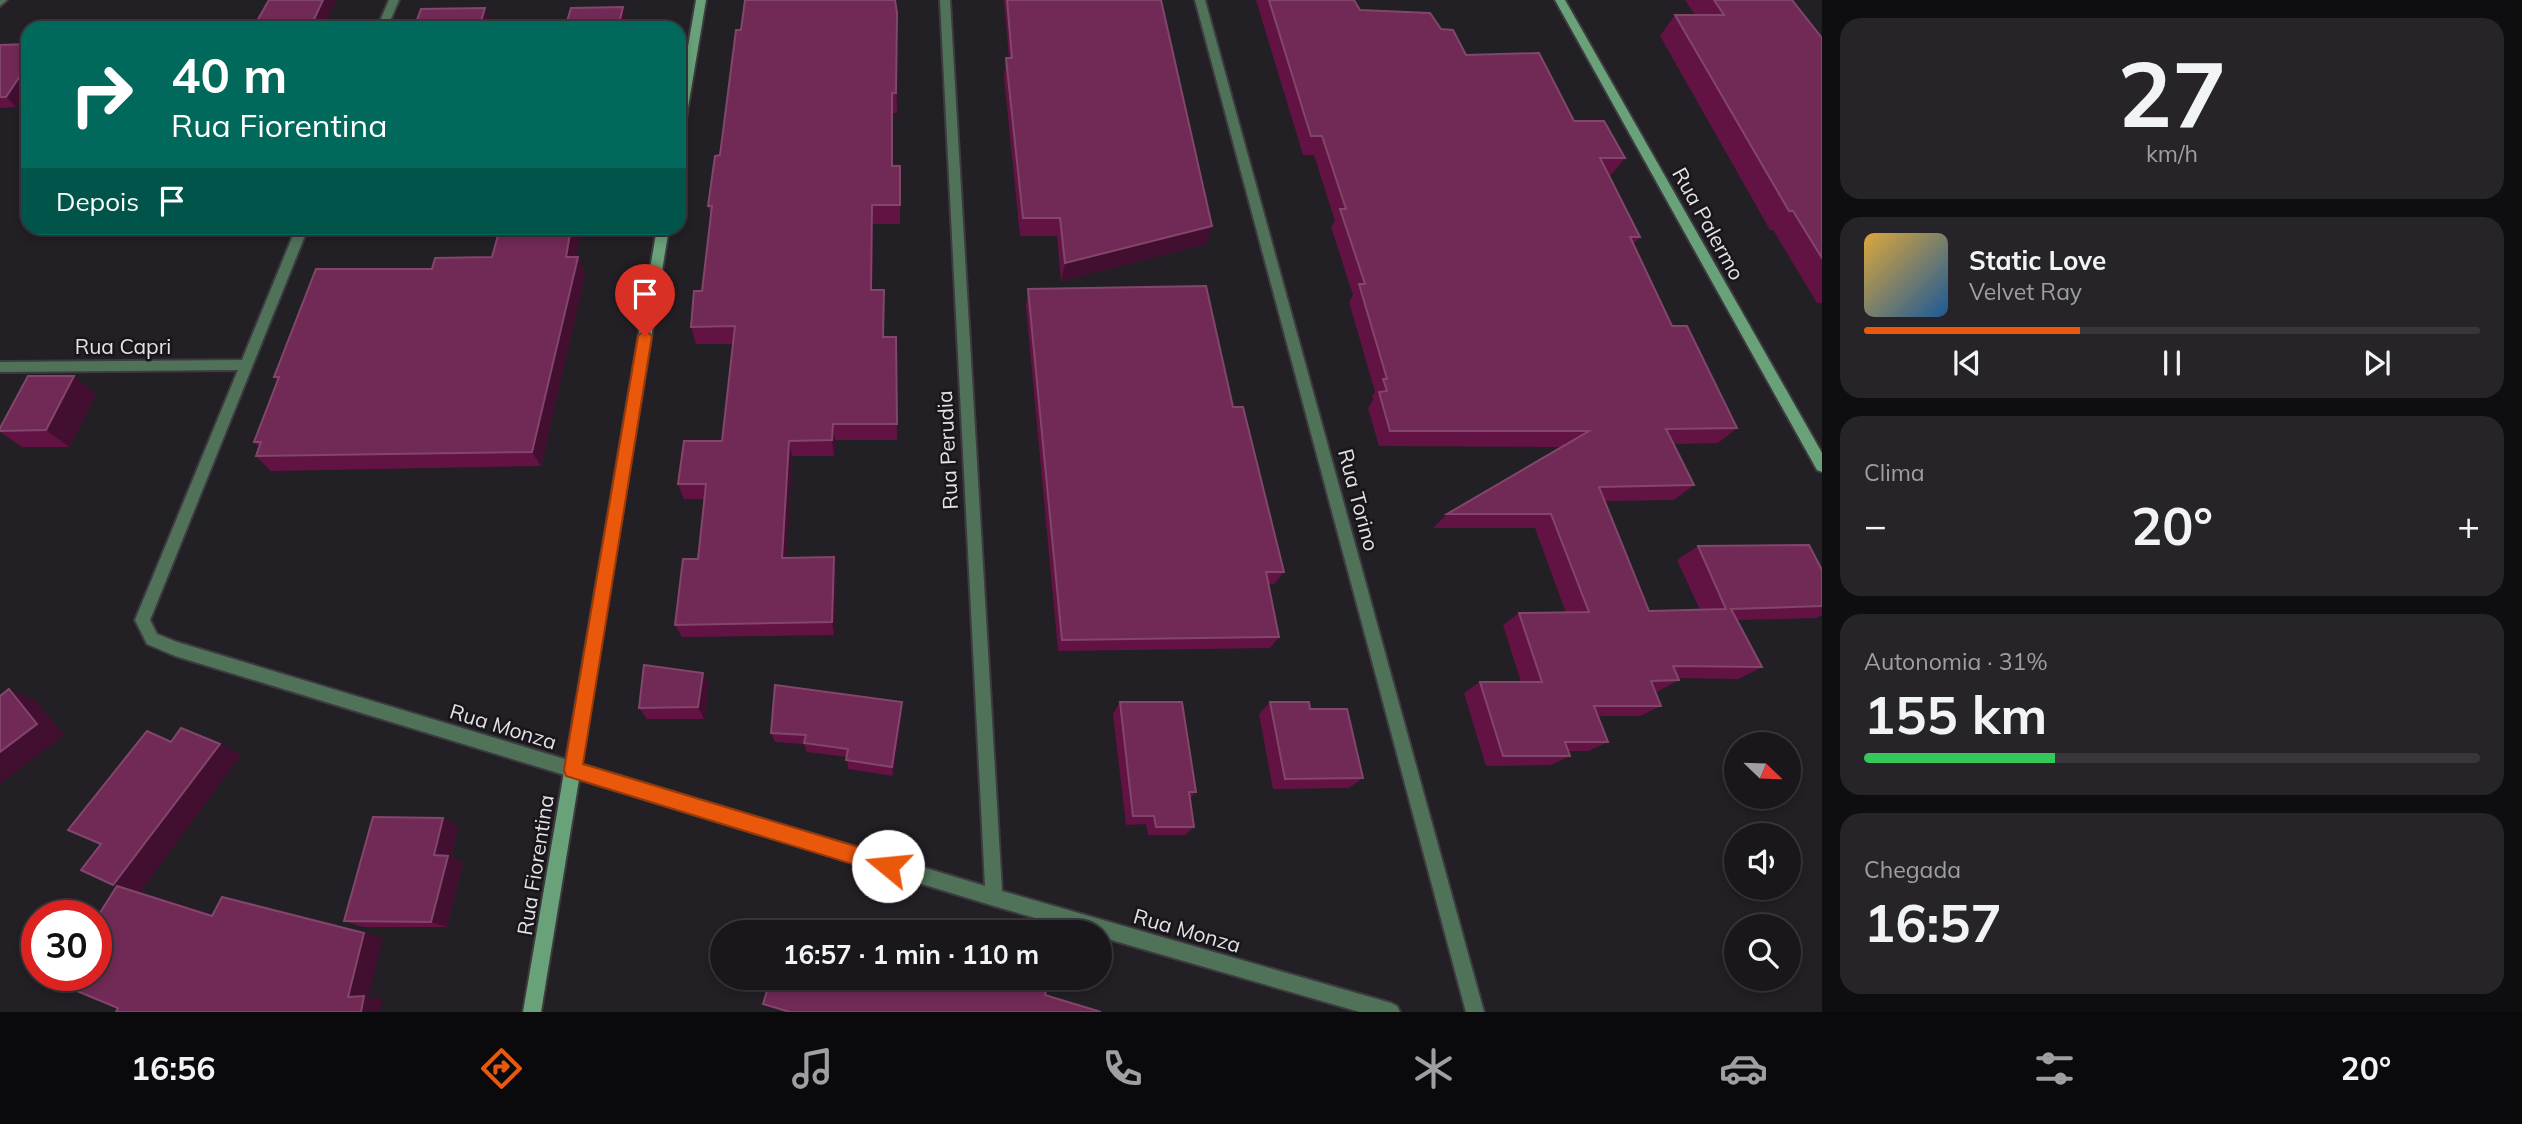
<!DOCTYPE html>
<html lang="pt">
<head>
<meta charset="utf-8">
<style>
  body { margin:0; font-family:Mulish,sans-serif; background:#272429; color:#f1f3f6; height:100vh; display:flex; flex-direction:column; font-size:26px; white-space:nowrap }
  * { box-sizing:border-box; margin:0 }
  p { font-size:23px; color:#9f9fa3 }
  .icon { flex:none; width:38px; height:38px; fill:none; stroke:currentColor; stroke-width:2; stroke-linecap:round; stroke-linejoin:round }
  .map { position:relative; flex:1; overflow:hidden }
  .side { display:flex; flex-direction:column; gap:18px; padding:18px; background:#0e0d0f; width:700px }
  .side>* { flex:none }
  .guide { position:absolute; left:21px; top:21px; width:665px; height:214px; border-radius:21px; box-shadow:0 4px 10px #0003,0 0 0 2px #38363b; background:#00695c; color:#fff; overflow:hidden }
  .needle { width:46px; rotate:113deg }
  .fabs { position:absolute; left:1724px; top:732px; display:grid; gap:14px }
  .fabs a { display:grid; place-items:center; width:77px; height:77px; border-radius:50%; background:#1a171c; box-shadow:0 4px 10px #0003,0 0 0 2px #38363b; font-size:35px }
  .speed { position:absolute; left:21px; top:900px; display:flex; gap:14px; font-size:35px; font-weight:700; text-align:center }
  .speed>* { display:grid; place-content:center; width:91px; height:91px; border-radius:50%; background:#1a171c; box-shadow:0 4px 10px #0003,0 0 0 2px #38363b; line-height:1 }
  .speed .limit { border:10px solid #d22; background:#fff; color:#111 }
  .pin { position:absolute; display:grid; place-items:center; width:60px; height:60px; color:#fff; margin:-72px -30px; border-radius:50% 50% 50% 0; rotate:-45deg; box-shadow:0 0 7px #0007 }
  .pin .icon { rotate:45deg }
  .me { position:absolute; width:77px; margin:-38px; rotate:287deg; stroke-linejoin:round; filter:drop-shadow(0 0 5px #0008) }
  .turn { display:flex; align-items:center; gap:24px; height:147px; padding:0 35px; font-size:32px }
  .turn .icon { width:91px; height:91px; stroke-width:2.5 }
  .turn b { display:block; font-size:49px; line-height:60px }
  .then { display:flex; align-items:center; height:66px; padding:0 35px; background:#0003; gap:14px; font-size:26px }
  .big { font-size:52px; font-weight:700; line-height:1.1 }
  .side .tile { flex:1; display:flex; flex-direction:column; justify-content:center; gap:10px; min-width:0; padding:0 24px; border-radius:21px; background:#272429 }
  .side .dial { align-items:center; gap:0 }
  .dial b { font-size:91px; line-height:1 }
  .song { display:flex; align-items:center; gap:21px }
  .cover { width:84px; height:84px; border-radius:10px; background:linear-gradient(135deg,hsl(40 70% 55%),hsl(210 70% 35%)) }
  .played { height:7px; border-radius:4px; background:linear-gradient(90deg,#ea580c 35%,#38363b 35%) }
  .keys { display:flex; justify-content:space-around; direction:ltr }
  .heat { display:flex; justify-content:space-between; align-items:center; font-size:38px; direction:ltr }
  .charge { height:10px; border-radius:5px; background:linear-gradient(90deg,#34c759 31%,#38363b 0) }
  .trip { position:absolute; left:710px; top:920px; width:402px; height:70px; border-radius:35px; background:#1a171c; box-shadow:0 4px 10px #0003,0 0 0 2px #38363b; font-weight:700; line-height:70px; text-align:center }
  .dock { display:flex; height:112px; justify-content:space-around; align-items:center; background:#0a090b; color:#9f9fa3 }
  .dock .icon { width:49px; height:49px }
  .dock .active { color:#ea580c }
  .dock b { font-size:32px; color:#f1f3f6 }
  main { display:flex; flex:1; min-height:0 }
  .map>svg:first-child { display:block }
  .lines { fill:none; stroke-linecap:round; stroke-linejoin:round }
  .street-casing { stroke:#3d3a40; stroke-width:4 }
  .secondary-casing { stroke:#3d3a40; stroke-width:4 }
  .street { fill:#507259; fill-rule:evenodd }
  .secondary { fill:#69a179; fill-rule:evenodd }
  .wall { fill:#631343 }
  .shaded-wall { fill:#430f30 }
  .building { fill:#702a55; stroke:#82466b; stroke-width:2 }
  .route { fill:#ea580c; stroke:#983908; stroke-width:2 }
  .labels { text-anchor:middle; stroke-width:5; stroke-linejoin:round; paint-order:stroke }
  .street-label { font-size:21px; fill:#e3e1e5; stroke:#19161b }
</style>
</head>
<body>
<main>
<div class="map">
<svg width="1822" height="1012" viewBox="0 0 1822 1012">
  <rect width="100%" height="100%" fill="#221f25"/>
  <g class="lines">
    <g class="street-casing">
      <g id="street">
        <polygon points="0,0 7,0 0,6"/>
        <polygon points="389,0 399,0 387,28 377,28"/>
        <polygon points="940,0 950,0 1002,891 1391,1003 1397,1006 1400,1012 1360,1012 1101,937 1101,933 1087,933 994,906 175,656 147,644 135,620 238,370 0,372 0,362 242,360 296,228 308,228 150,620 157,634 177,642 985,886"/>
        <polygon points="1195,0 1205,0 1484,1012 1466,1012"/>
      </g>
    </g>
    <g class="secondary-casing">
      <g id="secondary">
        <polygon points="696,0 706,0 684,131 679,135 679,99"/>
        <polygon points="1555,0 1565,0 1822,453 1822,472 1817,470"/>
        <polygon points="657,228 669,228 541,1012 523,1012"/>
      </g>
    </g>
    <use href="#street" class="street"/>
    <use href="#secondary" class="secondary"/>
  </g>
  <g class="wall">
    <polygon points="895,0 897,113 892,113 892,166 900,166 900,224 873,224 872,290 884,290 884,337 896,337 897,440 835,440 834,456 792,456 786,558 836,571 834,635 682,637 675,625 698,559 704,499 684,499 678,484 722,441 733,344 696,344 691,327 702,291 711,218 708,206 720,155 741,30"/>
    <polygon points="1004,0 1161,0 1212,226 1206,244 1061,281 1057,236 1020,236 1004,77 1006,58 1009,58"/>
    <polygon points="1256,0 1354,0 1360,10 1441,29 1466,55 1574,121 1625,158 1610,176 1609,176 1640,237 1633,244 1672,326 1737,428 1718,443 1674,444 1694,485 1674,500 1604,501 1649,611 1700,610 1677,560 1698,546 1822,570 1822,615 1816,618 1737,620 1762,667 1738,679 1678,678 1679,680 1658,691 1655,692 1661,706 1640,716 1598,716 1608,742 1588,751 1568,751 1570,756 1551,765 1486,766 1464,693 1480,682 1521,682 1503,625 1519,613 1566,613 1535,528 1433,528 1447,514 1562,447 1379,446 1368,408 1373,400 1372,396 1375,392 1349,302 1353,295 1331,227 1335,221 1314,155 1303,155"/>
    <polygon points="1685,0 1792,0 1822,38 1822,303 1817,303 1773,230 1770,230 1660,36 1675,15 1695,15"/>
    <polygon points="28,44 28,89 16,107 0,108 0,45"/>
    <polygon points="578,257 585,274 541,466 271,471 256,456 259,447 254,442 278,381 274,377 432,269"/>
    <polygon points="1028,289 1233,407 1284,572 1274,584 1268,584 1279,637 1270,648 1058,651 1026,306"/>
    <polygon points="96,394 69,447 22,447 0,432 0,428"/>
    <polygon points="709,685 704,719 647,719 639,708"/>
    <polygon points="902,702 902,712 893,776 848,769 847,757 807,752 804,744 775,742 771,733"/>
    <polygon points="1120,702 1196,792 1190,798 1194,827 1185,835 1148,835 1146,824 1126,825 1113,714"/>
    <polygon points="1270,702 1310,709 1363,778 1349,788 1273,789 1259,714"/>
    <polygon points="443,818 458,826 451,857 463,863 447,927 363,927 344,921"/>
  </g>
  <g class="shaded-wall">
    <polygon points="323,0 336,0 324,28 310,28"/>
    <polygon points="623,7 628,26 627,28 618,28"/>
    <polygon points="485,8 493,26 492,28 479,28"/>
    <polygon points="28,64 28,89 16,107 6,97"/>
    <polygon points="872,205 873,224 872,308 871,290"/>
    <polygon points="1212,226 1206,244 1061,281 1065,263"/>
    <polygon points="571,228 581,228 573,275 566,257"/>
    <polygon points="578,257 585,274 541,466 532,452"/>
    <polygon points="74,376 96,394 69,447 46,430"/>
    <polygon points="833,424 835,440 834,456 832,440"/>
    <polygon points="789,441 792,456 786,572 782,558"/>
    <polygon points="834,557 836,571 834,635 832,622"/>
    <polygon points="703,673 709,685 704,719 698,707"/>
    <polygon points="9,689 36,701 64,735 0,784 0,752"/>
    <polygon points="902,702 902,712 893,776 892,767"/>
    <polygon points="220,744 241,755 140,892 235,921 212,916 113,885"/>
    <polygon points="443,818 458,826 451,857 463,863 447,927 431,922 434,855"/>
    <polygon points="364,933 383,938 368,997 383,999 380,1012 361,1012 348,997"/>
  </g>
  <g class="building">
    <polygon points="269,0 323,0 310,28 253,28"/>
    <polygon points="745,0 895,0 897,13 896,93 892,93 892,166 900,166 900,205 872,205 871,290 884,290 883,337 896,337 897,424 833,424 832,440 789,441 782,558 834,557 832,622 675,625 683,559 698,559 706,484 678,484 684,441 722,441 735,326 691,327 694,291 702,291 712,206 708,206 715,156 720,155 736,30 741,30"/>
    <polygon points="1007,0 1161,0 1212,226 1065,263 1060,218 1023,218 1006,58 1012,58"/>
    <polygon points="1269,0 1354,0 1360,10 1430,13 1441,29 1453,30 1466,55 1539,53 1574,121 1604,121 1625,158 1600,158 1640,237 1630,237 1672,326 1687,326 1737,428 1666,429 1694,485 1599,487 1649,611 1726,609 1698,546 1809,545 1822,570 1822,606 1731,609 1762,667 1673,666 1679,680 1651,681 1661,706 1594,706 1608,742 1565,742 1570,756 1503,756 1480,682 1542,682 1519,613 1589,612 1551,514 1447,514 1589,431 1390,431 1379,392 1387,391 1383,379 1387,379 1359,284 1365,284 1340,209 1346,209 1322,136 1311,136"/>
    <polygon points="1714,0 1792,0 1822,38 1822,258 1793,211 1789,211 1675,15 1724,15"/>
    <polygon points="623,7 618,28 565,28 571,8"/>
    <polygon points="485,8 479,28 414,28 421,9"/>
    <polygon points="28,44 28,64 6,97 0,97 0,45"/>
    <polygon points="500,228 571,228 566,257 578,257 532,452 256,456 261,442 254,442 279,377 274,377 316,269 432,269 435,258 492,257"/>
    <polygon points="1206,286 1233,407 1243,407 1284,572 1266,572 1279,637 1062,640 1028,289"/>
    <polygon points="28,376 74,376 46,430 0,431 0,428"/>
    <polygon points="644,665 703,673 698,707 639,708"/>
    <polygon points="775,685 902,702 892,767 846,760 848,749 804,743 806,735 771,733"/>
    <polygon points="9,689 37,724 0,752 0,696"/>
    <polygon points="1120,702 1182,702 1196,792 1189,792 1194,827 1156,827 1154,816 1133,816"/>
    <polygon points="1270,702 1309,702 1310,709 1347,709 1363,778 1285,779"/>
    <polygon points="181,728 220,744 113,885 81,870 101,844 68,830 147,731 171,742"/>
    <polygon points="373,817 443,818 434,855 448,856 431,922 344,921"/>
    <polygon points="117,886 212,916 222,897 364,933 348,997 364,996 361,1012 116,1012 118,1008 72,989 81,975 96,975 96,919"/>
    <polygon points="787,924 817,933 784,933"/>
    <polygon points="771,978 1023,978 1047,986 1045,995 1101,1012 790,1012 763,1004"/>
  </g>
  <polygon class="route" points="645,330 652,336 583,764 888,856 895,859 898,866 895,872 888,875 566,776 564,770 638,336"/>
  <g class="labels">
    <g class="street-label">
      <text transform="translate(1708 224) rotate(61)" y="7">Rua Palermo</text>
      <text x="123" y="354">Rua Capri</text>
      <text transform="translate(948 450) rotate(-93)" y="7">Rua Perudia</text>
      <text transform="translate(1358 500) rotate(75)" y="7">Rua Torino</text>
      <text transform="translate(503 727) rotate(17)" y="7">Rua Monza</text>
      <text transform="translate(536 865) rotate(-81)" y="7">Rua Fiorentina</text>
      <text transform="translate(1187 931) rotate(16)" y="7">Rua Monza</text>
    </g>
  </g>
</svg>
<div class="fabs">
<a><svg class="needle" viewBox="-14 -14 28 28"><path d="M0-13l5 13h-10z" fill="#e53935"/><path d="M0 13l5-13h-10z" fill="#9f9fa3"/></svg></a>
<a><svg class="icon" aria-label="sound" viewBox="0 0 24 24"><path d="M4 9h4l5-4v14l-5-4H4zM17 9q2 3 0 6"/></svg></a>
<a><svg class="icon" aria-label="search" viewBox="0 0 24 24"><circle cx="10" cy="10" r="6"/><path d="M15 15l6 6"/></svg></a>
</div>
<div class="speed"><div class="limit">30</div></div>
<div class="pin" style="left:645px;top:336px;background:#d93025"><svg class="icon" aria-label="arrive" viewBox="0 0 24 24"><path d="M6 21V4h12l-3 4 3 4H6"/></svg></div>
<svg class="me" style="left:888px;top:866px" viewBox="-20 -20 40 40"><circle r="19" fill="#fff"/><path d="M0-13L10 11 0 6-10 11z" fill="#ea580c"/></svg>
<div class="trip">16:57 · 1 min · 110 m</div>
<div class="guide">
<div class="turn"><svg class="icon" aria-label="right" viewBox="0 0 24 24"><path d="M7 20v-9h11M14 6l5 5-5 5"/></svg><div><b>40 m</b>Rua Fiorentina</div></div>
<div class="then">Depois<svg class="icon" aria-label="arrive" viewBox="0 0 24 24"><path d="M6 21V4h12l-3 4 3 4H6"/></svg></div>
</div>
</div>
<section class="side">
<div class="tile dial"><b>27</b><p>km/h</p></div>
<div class="tile">
<div class="song"><i class="cover"></i><div><b>Static Love</b><p>Velvet Ray</p></div></div>
<div class="played"></div>
<div class="keys"><svg class="icon" aria-label="previous" viewBox="0 0 24 24"><path d="M18 5L8 12l10 7zM5 5v14"/></svg><svg class="icon" aria-label="pause" viewBox="0 0 24 24"><path d="M8 5v14M16 5v14"/></svg><svg class="icon" aria-label="next" viewBox="0 0 24 24"><path d="M6 5l10 7-10 7zM19 5v14"/></svg></div>
</div>
<div class="tile"><p>Clima</p>
<div class="heat"><a>−</a><b class="big">20°</b><a>+</a></div>
</div>
<div class="tile"><p>Autonomia · 31%</p><b class="big">155 km</b><div class="charge"></div></div>
<div class="tile"><p>Chegada</p><b class="big">16:57</b></div>
</section>
</main>
<nav class="dock">
<b>16:56</b>
<svg class="icon active" aria-label="directions" viewBox="0 0 24 24"><path d="M12 3l9 9-9 9-9-9zM9 14v-3h6M13 9l2 2-2 2"/></svg>
<svg class="icon" aria-label="music" viewBox="0 0 24 24"><path d="M9 18V5l10-2v13"/><circle cx="6" cy="18" r="3"/><circle cx="16" cy="16" r="3"/></svg>
<svg class="icon" aria-label="phone" viewBox="0 0 24 24"><path d="M5 4h4l2 5-3 2q2 4 5 5l2-3 5 2v4C11 20 4 13 5 4z"/></svg>
<svg class="icon" aria-label="climate" viewBox="0 0 24 24"><path d="M12 3v18M4 7l16 10M4 17L20 7"/></svg>
<svg class="icon" aria-label="car" viewBox="0 0 24 24"><path d="M5 17H2v-5l4-1 3-4h7l3 4 3 1v5h-3M9 17h6M6 11h13"/><circle cx="7" cy="17" r="2"/><circle cx="17" cy="17" r="2"/></svg>
<svg class="icon" aria-label="filters" viewBox="0 0 24 24"><path d="M4 7h16M4 17h16"/><circle cx="9" cy="7" r="2"/><circle cx="15" cy="17" r="2"/></svg>
<b>20°</b>
</nav>
</body>
</html>
